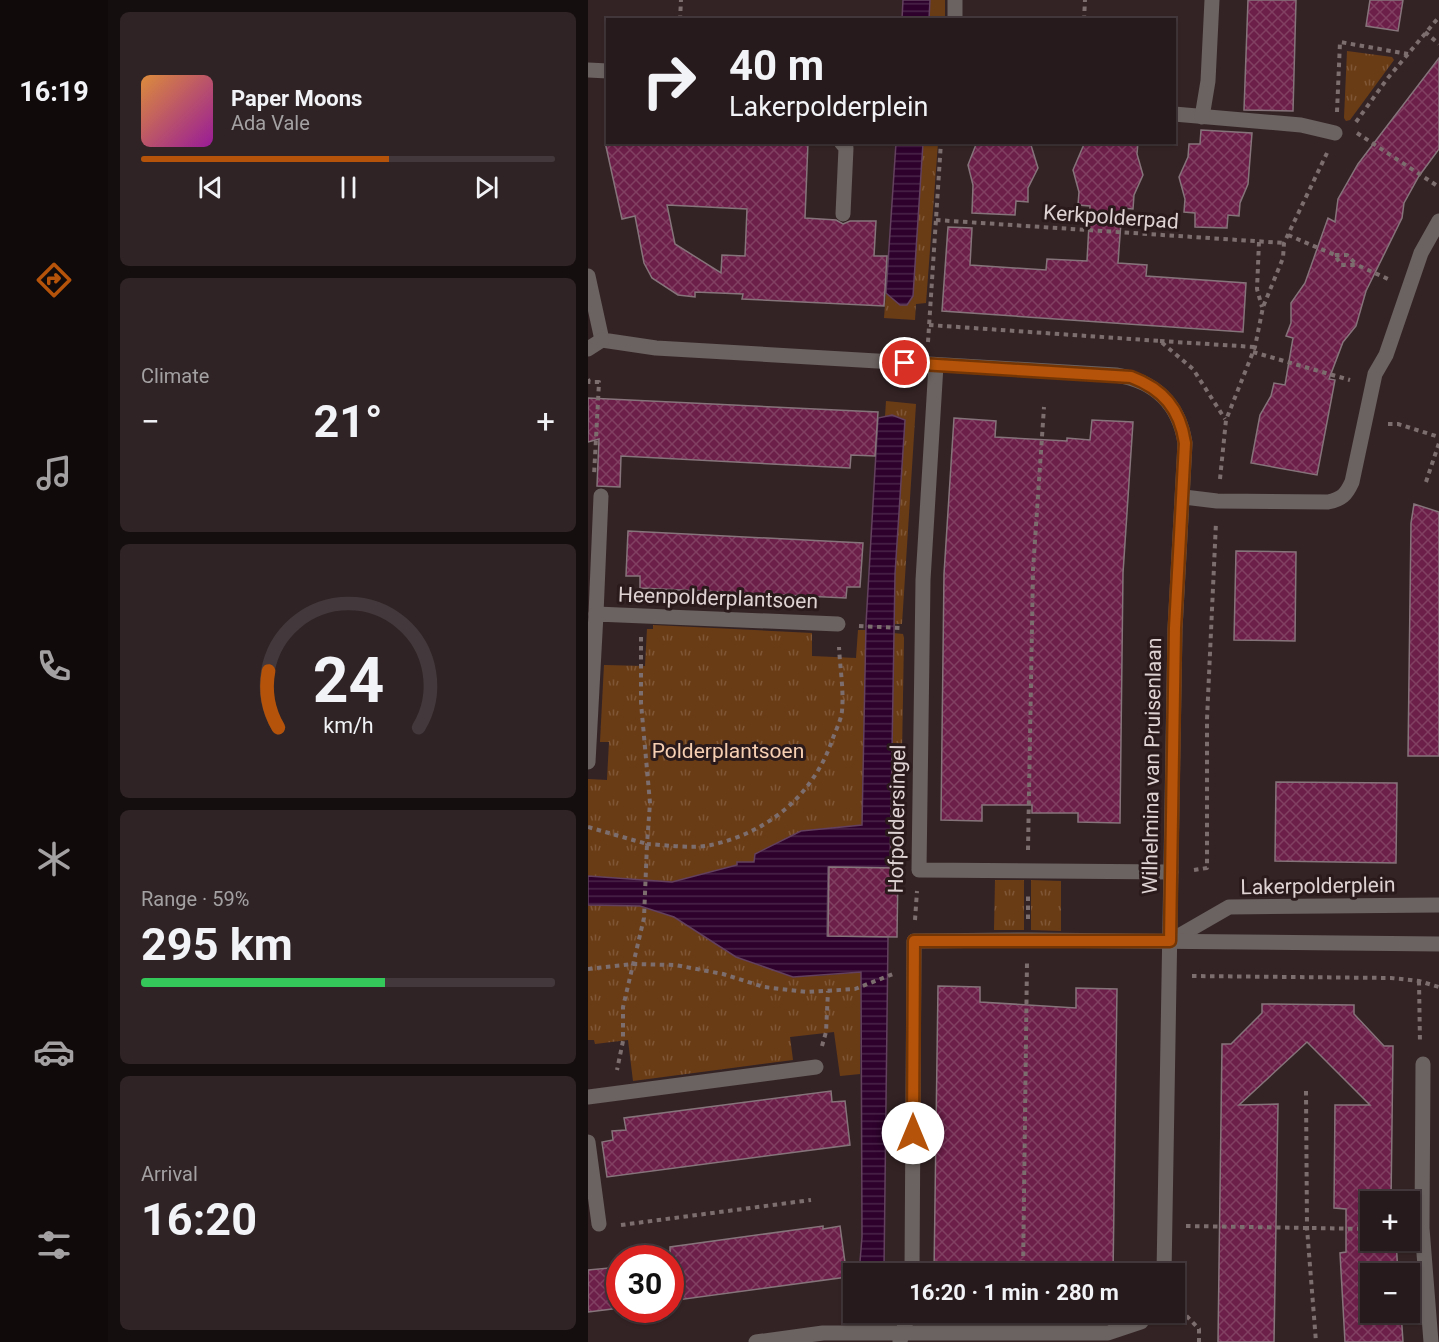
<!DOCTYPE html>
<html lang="en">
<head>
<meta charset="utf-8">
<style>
  body { margin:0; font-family:Roboto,sans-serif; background:#2f2325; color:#f1f3f6; height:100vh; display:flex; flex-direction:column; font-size:22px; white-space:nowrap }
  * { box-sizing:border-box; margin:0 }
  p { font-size:20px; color:#a4a1a3 }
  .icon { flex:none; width:33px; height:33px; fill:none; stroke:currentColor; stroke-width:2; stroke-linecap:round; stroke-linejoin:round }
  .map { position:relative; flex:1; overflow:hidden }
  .sheet { display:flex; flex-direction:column; gap:12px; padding:12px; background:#150e0f; width:480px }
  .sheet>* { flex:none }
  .hud { position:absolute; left:18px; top:18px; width:570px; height:126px; border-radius:0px; box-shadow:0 2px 4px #0004,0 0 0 2px #43383b; background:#271a1c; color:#f1f3f6; overflow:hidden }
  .buttons { position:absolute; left:772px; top:1191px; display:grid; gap:12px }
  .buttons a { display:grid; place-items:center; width:60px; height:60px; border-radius:0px; background:#271a1c; box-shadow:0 2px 4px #0004,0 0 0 2px #43383b; font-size:30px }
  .speed { position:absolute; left:18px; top:1245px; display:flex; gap:12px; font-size:30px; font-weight:700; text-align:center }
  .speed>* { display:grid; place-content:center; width:78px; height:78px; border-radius:50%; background:#271a1c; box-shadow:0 2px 4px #0004,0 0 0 2px #43383b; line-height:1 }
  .speed .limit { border:9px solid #d22; background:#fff; color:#111 }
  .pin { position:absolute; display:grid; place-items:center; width:51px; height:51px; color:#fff; margin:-26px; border:3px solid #fff; border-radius:50%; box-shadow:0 2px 6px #0007 }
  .me { position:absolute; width:66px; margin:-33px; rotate:0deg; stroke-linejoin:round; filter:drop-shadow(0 0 4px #0008) }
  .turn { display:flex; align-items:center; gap:21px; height:126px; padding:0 24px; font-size:27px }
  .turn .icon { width:78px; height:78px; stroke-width:2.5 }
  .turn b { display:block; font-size:42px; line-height:51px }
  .big { font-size:45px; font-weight:700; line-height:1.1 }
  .sheet .widget { flex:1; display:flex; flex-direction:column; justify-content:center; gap:9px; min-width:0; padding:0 21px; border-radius:9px; background:#2f2325 }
  .sheet .dial { align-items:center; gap:0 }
  .dial svg { height:156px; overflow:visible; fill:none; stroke:#43383b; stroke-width:7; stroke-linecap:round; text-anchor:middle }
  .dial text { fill:#f1f3f6; stroke:none }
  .song { display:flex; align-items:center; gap:18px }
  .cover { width:72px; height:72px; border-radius:9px; background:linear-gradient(135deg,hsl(30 70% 55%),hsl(300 70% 35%)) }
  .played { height:6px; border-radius:3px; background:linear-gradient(90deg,#b45309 60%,#43383b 60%) }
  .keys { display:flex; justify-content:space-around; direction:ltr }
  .heat { display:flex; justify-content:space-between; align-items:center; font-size:33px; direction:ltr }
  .charge { height:9px; border-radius:4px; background:linear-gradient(90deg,#34c759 59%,#43383b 0) }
  .trip { position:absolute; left:255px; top:1263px; width:342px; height:60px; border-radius:0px; background:#271a1c; box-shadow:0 2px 4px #0004,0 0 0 2px #43383b; font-weight:700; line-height:60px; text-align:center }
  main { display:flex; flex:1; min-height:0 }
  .tab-bar { display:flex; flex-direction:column; width:108px; justify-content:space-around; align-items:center; background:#100a0b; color:#a4a1a3 }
  .tab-bar .icon { width:42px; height:42px }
  .tab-bar .on { color:#b45309 }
  .tab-bar b { font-size:27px; color:#f1f3f6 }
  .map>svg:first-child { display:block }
  .grass { fill:url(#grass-tufts) }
  .water { fill:url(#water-rules); stroke:#62405e; stroke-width:1.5 }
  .building { fill:url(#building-cross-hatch); stroke:#86747b; stroke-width:1.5; fill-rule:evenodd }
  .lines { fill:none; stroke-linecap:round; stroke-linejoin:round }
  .path { stroke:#7c6d6e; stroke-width:4; stroke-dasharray:4.5 4.5; stroke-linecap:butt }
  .minor { stroke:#6b6361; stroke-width:15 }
  .route-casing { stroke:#753606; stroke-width:15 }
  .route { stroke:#b45309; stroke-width:10 }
  .labels { text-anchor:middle; stroke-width:6; stroke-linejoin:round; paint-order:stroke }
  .street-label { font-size:21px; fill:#ded2d3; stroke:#2a1a1c }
  .park-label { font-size:21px; fill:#f6ceb2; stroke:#2a1a1c }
</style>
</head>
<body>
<main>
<nav class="tab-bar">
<b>16:19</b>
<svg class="icon on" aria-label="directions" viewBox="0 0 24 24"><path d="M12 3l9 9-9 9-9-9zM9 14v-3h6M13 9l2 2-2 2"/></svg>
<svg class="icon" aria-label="music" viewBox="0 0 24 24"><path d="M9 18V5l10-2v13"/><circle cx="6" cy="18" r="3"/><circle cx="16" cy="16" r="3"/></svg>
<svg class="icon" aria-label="phone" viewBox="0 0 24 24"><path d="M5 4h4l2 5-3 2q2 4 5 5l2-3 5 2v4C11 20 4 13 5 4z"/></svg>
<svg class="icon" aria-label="climate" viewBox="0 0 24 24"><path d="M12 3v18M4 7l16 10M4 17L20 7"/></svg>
<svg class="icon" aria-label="car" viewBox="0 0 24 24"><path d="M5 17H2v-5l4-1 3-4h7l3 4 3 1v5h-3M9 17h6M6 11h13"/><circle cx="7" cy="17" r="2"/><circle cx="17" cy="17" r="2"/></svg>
<svg class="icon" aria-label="filters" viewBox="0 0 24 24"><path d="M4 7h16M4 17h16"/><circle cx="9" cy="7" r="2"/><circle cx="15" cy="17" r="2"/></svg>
</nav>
<section class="sheet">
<div class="widget">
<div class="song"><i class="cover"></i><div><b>Paper Moons</b><p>Ada Vale</p></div></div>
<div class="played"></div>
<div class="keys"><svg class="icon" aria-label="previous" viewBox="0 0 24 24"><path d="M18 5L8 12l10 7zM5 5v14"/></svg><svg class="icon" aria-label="pause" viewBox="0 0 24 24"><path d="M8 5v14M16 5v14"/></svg><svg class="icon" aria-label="next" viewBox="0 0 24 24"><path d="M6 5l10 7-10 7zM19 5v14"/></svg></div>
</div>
<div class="widget"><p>Climate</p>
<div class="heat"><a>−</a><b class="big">21°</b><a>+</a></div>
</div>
<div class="widget dial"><svg viewBox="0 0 100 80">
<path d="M14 69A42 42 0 1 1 86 69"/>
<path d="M14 69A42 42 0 0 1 9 40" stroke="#b45309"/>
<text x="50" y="56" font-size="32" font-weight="700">24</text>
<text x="50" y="72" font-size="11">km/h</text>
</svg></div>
<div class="widget"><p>Range · 59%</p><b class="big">295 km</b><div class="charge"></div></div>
<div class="widget"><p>Arrival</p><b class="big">16:20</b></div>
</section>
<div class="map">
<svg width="851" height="1342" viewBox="0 0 851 1342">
  <defs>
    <pattern id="grass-tufts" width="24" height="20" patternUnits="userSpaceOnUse" patternTransform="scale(1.5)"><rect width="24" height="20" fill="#6a3c15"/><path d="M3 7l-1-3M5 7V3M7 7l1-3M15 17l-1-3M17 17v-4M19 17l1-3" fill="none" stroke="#7f5736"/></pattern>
    <pattern id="water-rules" width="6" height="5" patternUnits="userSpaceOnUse" patternTransform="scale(1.5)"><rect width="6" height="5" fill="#2d012c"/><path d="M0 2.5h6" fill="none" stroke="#4b254a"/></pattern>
    <pattern id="building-cross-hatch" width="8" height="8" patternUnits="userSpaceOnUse" patternTransform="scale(1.5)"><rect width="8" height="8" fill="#6c1f49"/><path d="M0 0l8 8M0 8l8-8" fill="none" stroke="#813f62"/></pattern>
  </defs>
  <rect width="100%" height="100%" fill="#342325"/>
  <g class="grass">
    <polygon points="342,0 357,0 357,19 341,19"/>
    <polygon points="759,51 804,57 806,60 762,120 758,121 756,118"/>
    <polygon points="335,143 350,143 338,303 328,304 327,320 296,318 298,293 312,305 325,296"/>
    <polygon points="298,401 328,404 314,624 306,624 310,417 297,417"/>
    <polygon points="65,625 224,633 224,656 268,658 270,630 278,630 275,826 229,829 229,976 273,972 272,1074 252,1076 246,1032 202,1037 205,1060 45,1081 40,1040 7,1044 6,1040 0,1040 0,779 19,780 21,742 12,742 16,665 57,666 59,629 65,629"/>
    <polygon points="305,633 315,634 316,638 312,869 302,868"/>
    <polygon points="407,880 436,880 436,930 406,930"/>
    <polygon points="443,880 473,881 473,931 443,930"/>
  </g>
  <g class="water">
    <polygon points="315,0 342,0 341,19 314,19"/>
    <polygon points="308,143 335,143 325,296 319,305 312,305 298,293"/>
    <polygon points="304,415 317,420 307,574 302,868 240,867 239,936 300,937 296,1268 291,1273 271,1274 274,1237 273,972 205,977 148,957 86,917 52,906 0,905 0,876 84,882 149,865 149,862 166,862 167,854 213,831 274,825 278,624 290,418"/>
  </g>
  <g class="building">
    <polygon points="660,0 708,0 705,111 656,110"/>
    <polygon points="782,0 815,0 810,31 778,26"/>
    <polygon points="851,58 851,149 831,176 816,203 814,218 778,291 768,326 755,342 741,379 747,380 729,475 663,463 672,415 683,396 686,383 697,385 705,338 698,336 703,323 703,303 717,283 740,218 747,222 750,199 770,164"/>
    <polygon points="613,130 664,133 660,184 652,203 651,216 640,215 639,228 607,227 607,213 596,212 597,199 591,177 600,157 601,144 612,144"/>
    <path d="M17 142H220L217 218 248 220 255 224 262 221H288L286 256H299L296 306 154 299 155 294 107 292V297L90 295 64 278 56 263 47 216 34 219ZM79 205 159 209 157 256 134 255 133 273 87 244Z"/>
    <polygon points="389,142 442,142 450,168 440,188 440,202 428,201 427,215 384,213 385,185 380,165"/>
    <polygon points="497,142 550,142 549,154 555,175 546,195 545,209 534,208 530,263 559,265 558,276 658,283 655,332 354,311 360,227 384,228 382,265 458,270 459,259 499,261 502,206 490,205 491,192 485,170"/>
    <polygon points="0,398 290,412 287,456 263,455 262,468 33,456 32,487 9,486 11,439 0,442"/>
    <polygon points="366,418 408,421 407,437 479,441 479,438 502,440 504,420 545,422 535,573 532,823 490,822 490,813 444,813 444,805 394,805 394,821 353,820 356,574"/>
    <polygon points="826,504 851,512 851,756 820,756 823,523"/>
    <polygon points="40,531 275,543 272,587 259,587 258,598 52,588 52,576 38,576"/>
    <polygon points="648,551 708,552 707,641 646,640"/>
    <polygon points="688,782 809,783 808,863 687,861"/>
    <polygon points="241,867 310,868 309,937 240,936"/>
    <polygon points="350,986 392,987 392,1002 488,1008 488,988 529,989 525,1274 484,1274 484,1269 431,1268 431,1272 346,1274"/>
    <polygon points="674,1004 766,1005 766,1014 796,1046 805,1046 803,1202 783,1202 783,1240 808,1240 810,1274 783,1274 783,1312 813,1312 815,1342 757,1342 752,1253 758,1252 758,1209 746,1208 747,1105 782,1105 719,1042 651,1105 690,1104 686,1342 630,1342 634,1044 643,1044 674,1013"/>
    <polygon points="243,1091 244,1102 257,1101 262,1145 19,1177 14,1142 25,1140 24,1131 38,1130 36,1118"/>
    <polygon points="235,1226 235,1229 252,1226 259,1277 82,1301 82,1247"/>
    <polygon points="32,1267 32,1308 0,1312 0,1270"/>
  </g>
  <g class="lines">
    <g class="path">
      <polyline points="92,20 93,0"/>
      <polyline points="496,20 497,0"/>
      <polyline points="837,32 851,44"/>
      <polyline points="749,112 752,42 820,54"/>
      <polyline points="768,122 799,79 851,17"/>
      <polyline points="769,133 851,187"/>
      <polyline points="348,220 696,243"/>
      <polyline points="700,235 747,255 753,265 769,265 800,279"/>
      <polyline points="671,242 669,289 674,307"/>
      <polyline points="747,255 759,255 769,265"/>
      <polyline points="341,325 572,341 605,369 637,419"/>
      <polyline points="572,341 667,347"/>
      <polyline points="340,342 353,142"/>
      <polyline points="665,352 762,380"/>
      <polyline points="0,379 1,382 11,382 6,476"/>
      <polyline points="800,424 810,424 851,437"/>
      <polyline points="632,479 638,420 667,347 675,307 695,258 696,243 739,153"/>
      <polyline points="838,482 851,443"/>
      <polyline points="271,626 312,628"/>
      <path d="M53 637V703L62 803 59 844C79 845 104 849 123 845 182 832 226 794 245 738 248 730 253 720 254 711 256 691 252 668 251 647"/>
      <polyline points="0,827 59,844 56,918 35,1007 35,1041 29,1070"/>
      <polyline points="440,850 445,570 456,407"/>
      <polyline points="606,870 619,868 619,719 628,522"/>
      <polyline points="440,919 440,893"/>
      <polyline points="327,920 329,891"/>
      <polyline points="0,969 45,964 87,965 135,974 176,987 219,992 267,989 305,974"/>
      <polyline points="604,976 803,978 831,981 851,987"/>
      <polyline points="831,981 832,1043"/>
      <polyline points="234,1046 238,1032 240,991"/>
      <polyline points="718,1091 719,1228 728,1342"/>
      <polyline points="33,1225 223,1200"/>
      <polyline points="598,1226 783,1229"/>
      <polyline points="435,1274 439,962"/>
      <polyline points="586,1303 611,1329 611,1342"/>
    </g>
    <g class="minor">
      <polyline points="367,20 367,0"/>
      <polyline points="0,70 20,71"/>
      <polyline points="586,114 713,125 747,133"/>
      <polyline points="614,117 620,81 624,0"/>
      <polyline points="253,142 258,148 255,214"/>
      <path d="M0 276 14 340 68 348 528 375C567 381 591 404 597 443L587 629 576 1274"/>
      <polyline points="0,349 14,340"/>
      <polyline points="348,365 335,580 331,870 583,872"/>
      <path d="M596 497 629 501 740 502C754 499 758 495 764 482L787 374 798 355 833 253 851 221"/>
      <polyline points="8,614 13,496"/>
      <polyline points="0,762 8,614 250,624"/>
      <polyline points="582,941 641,907 851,905"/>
      <polyline points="835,1064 834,1228 843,1342"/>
      <polyline points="0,1097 228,1067"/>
      <polyline points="0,1142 11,1224"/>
      <polyline points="324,1274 326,941 440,940 851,944"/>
      <polyline points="312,1341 321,1312"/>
      <polyline points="168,1342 235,1333 520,1333 553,1322 560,1312"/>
    </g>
  </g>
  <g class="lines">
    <g class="route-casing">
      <path id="route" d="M317 363 543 377C575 389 592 409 597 443L587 628 582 941H326L325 1133"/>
    </g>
    <use href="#route" class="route"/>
  </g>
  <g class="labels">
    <g class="street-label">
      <text transform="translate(523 217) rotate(4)" y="7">Kerkpolderpad</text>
      <text transform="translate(130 598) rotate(2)" y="7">Heenpolderplantsoen</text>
      <text transform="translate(564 766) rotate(-89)" y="7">Wilhelmina van Pruisenlaan</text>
      <text transform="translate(309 819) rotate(-89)" y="7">Hofpoldersingel</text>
      <text transform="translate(730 886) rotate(-1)" y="7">Lakerpolderplein</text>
    </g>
    <g class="park-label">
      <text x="140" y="758">Polderplantsoen</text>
    </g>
  </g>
</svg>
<div class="buttons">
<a>+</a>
<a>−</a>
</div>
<div class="speed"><div class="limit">30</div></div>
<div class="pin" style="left:317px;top:363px;background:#d93025"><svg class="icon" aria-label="arrive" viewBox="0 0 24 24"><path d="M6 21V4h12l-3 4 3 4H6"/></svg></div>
<svg class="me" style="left:325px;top:1133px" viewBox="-20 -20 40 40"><circle r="19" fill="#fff"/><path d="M0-13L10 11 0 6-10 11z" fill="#b45309"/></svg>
<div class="trip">16:20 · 1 min · 280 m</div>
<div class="hud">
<div class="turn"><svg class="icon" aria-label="right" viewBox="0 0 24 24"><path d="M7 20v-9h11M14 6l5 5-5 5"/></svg><div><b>40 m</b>Lakerpolderplein</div></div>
</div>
</div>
</main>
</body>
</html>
